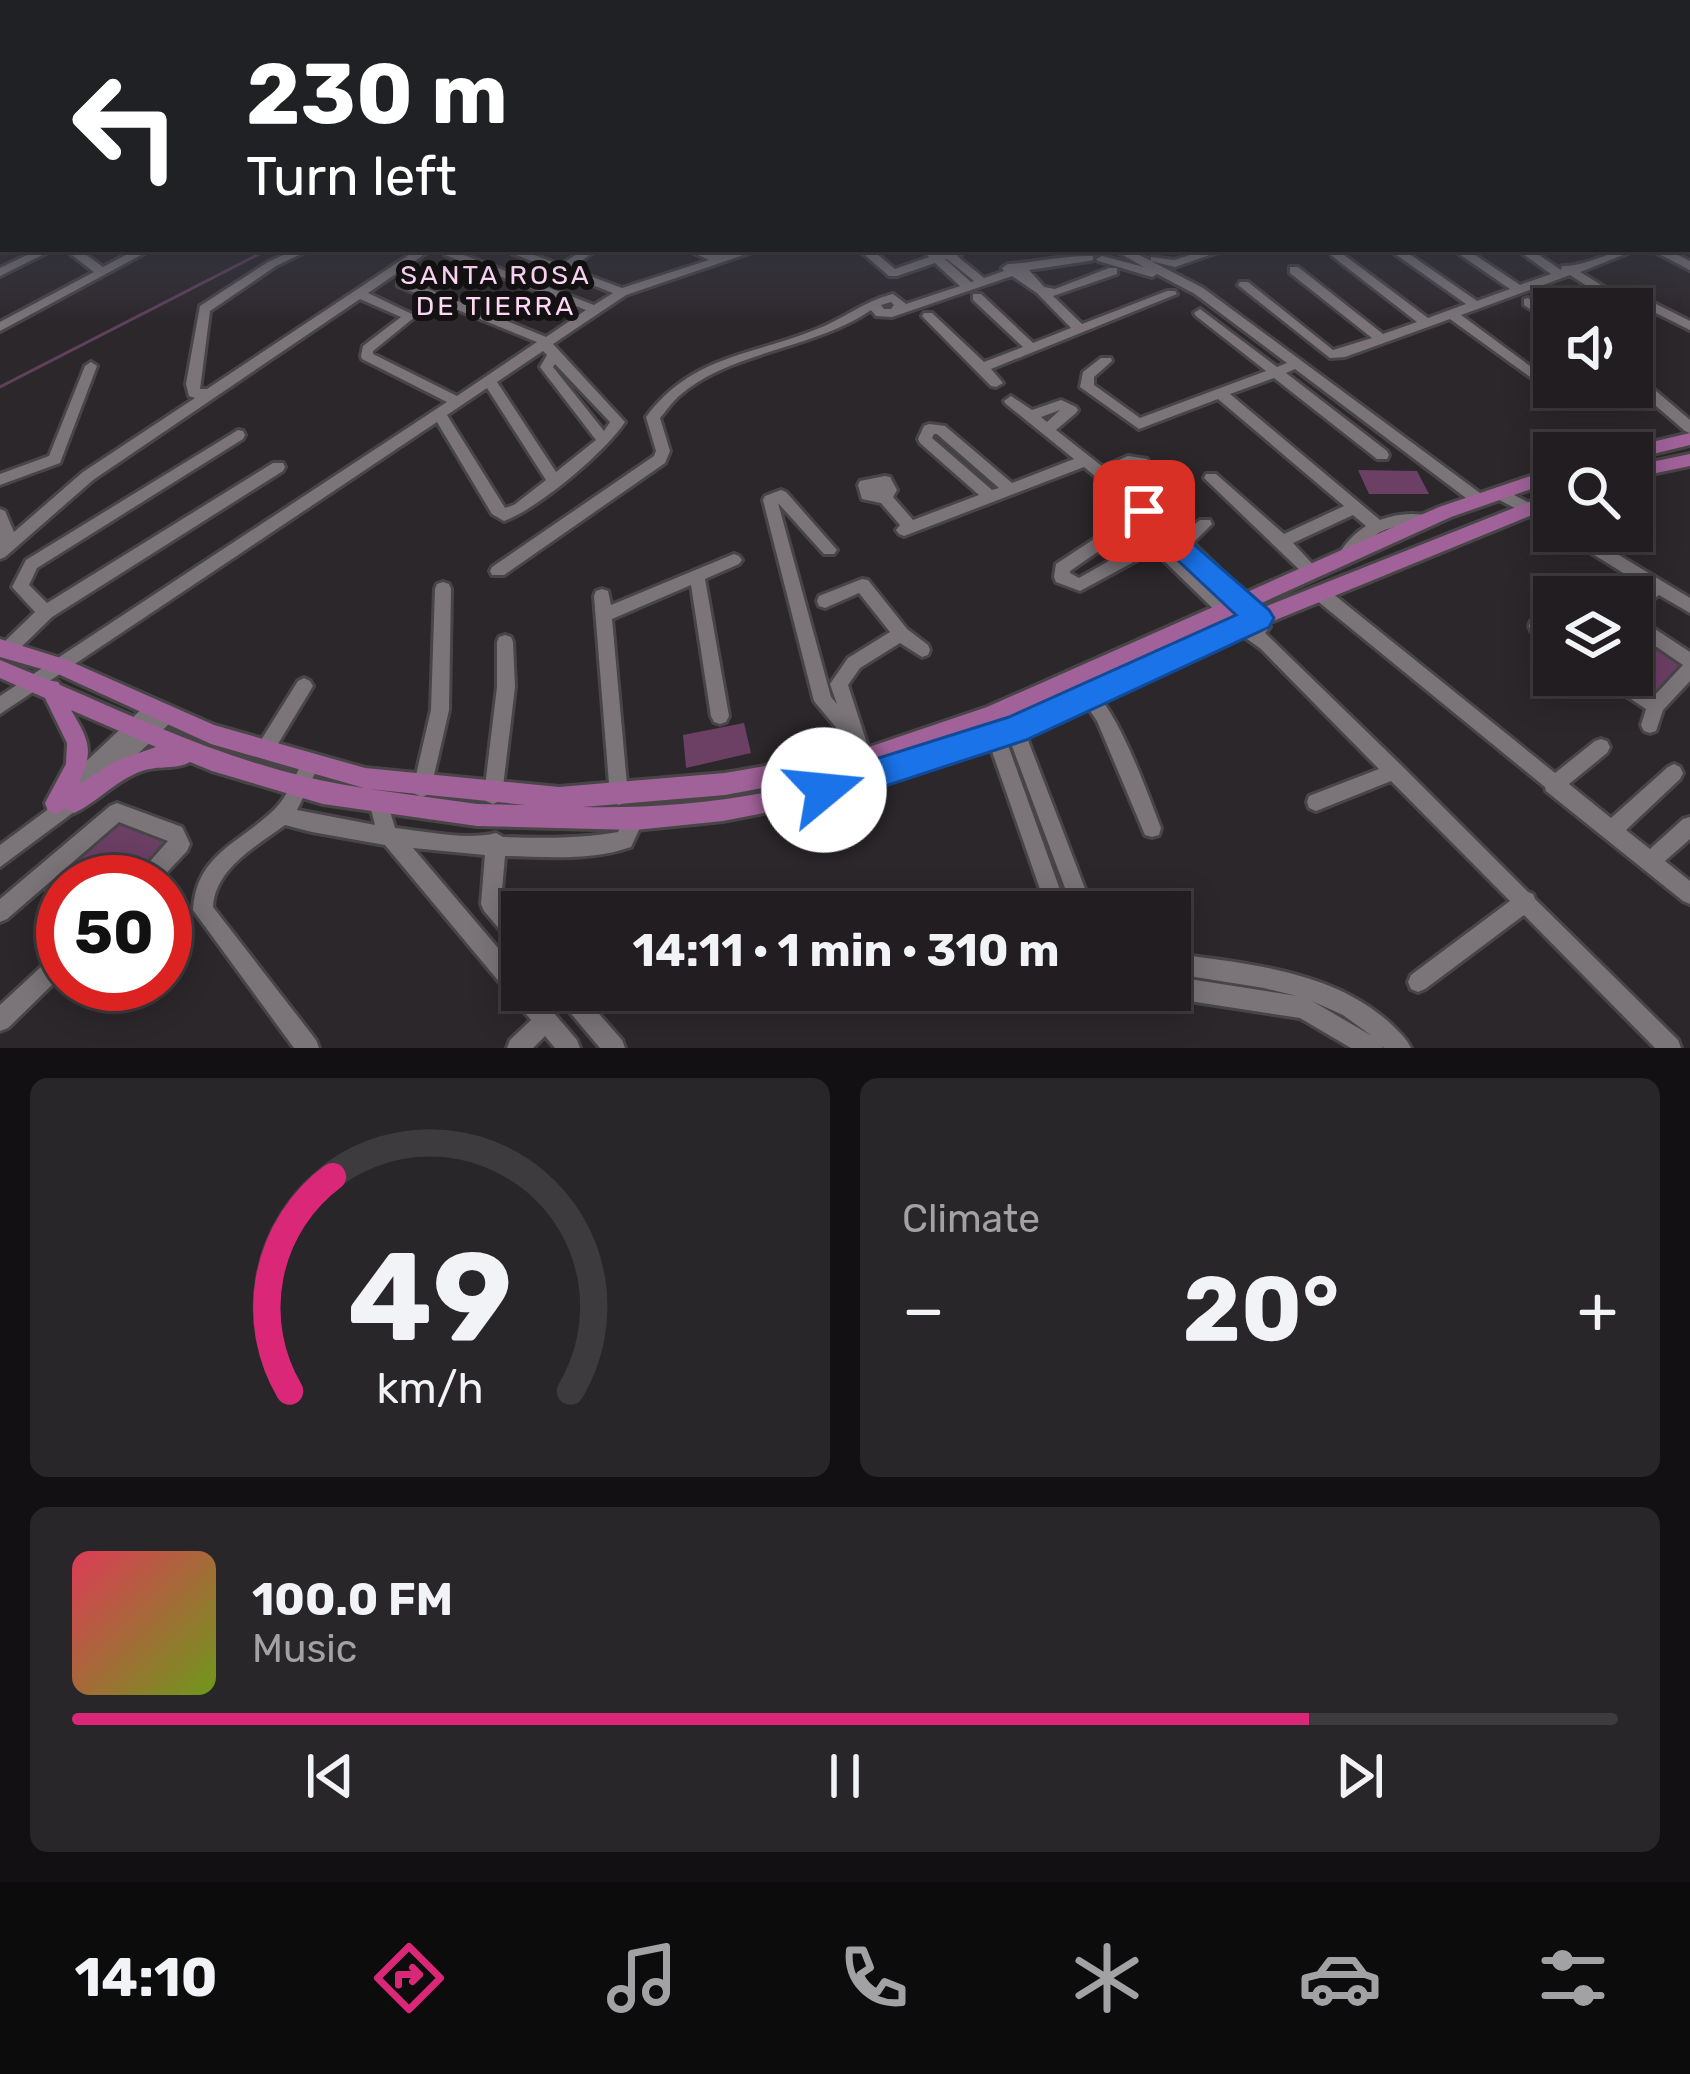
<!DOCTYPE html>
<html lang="en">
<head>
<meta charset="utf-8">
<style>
  body { margin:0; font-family:Rubik,sans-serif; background:#292629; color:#f1f3f6; height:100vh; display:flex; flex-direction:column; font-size:45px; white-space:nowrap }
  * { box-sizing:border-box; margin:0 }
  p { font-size:39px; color:#a2a2a5 }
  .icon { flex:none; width:66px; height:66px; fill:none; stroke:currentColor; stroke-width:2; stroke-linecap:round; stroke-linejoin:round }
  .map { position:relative; height:1048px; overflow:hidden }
  .drawer { display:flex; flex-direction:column; gap:30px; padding:30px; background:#121012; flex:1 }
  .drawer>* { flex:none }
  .hud { position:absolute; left:0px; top:0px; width:1692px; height:252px; box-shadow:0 6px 30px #0003,0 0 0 3px #3e3b3e; background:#202124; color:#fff; overflow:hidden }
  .tools { position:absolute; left:1533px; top:288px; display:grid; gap:24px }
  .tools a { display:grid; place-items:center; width:120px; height:120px; border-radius:0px; background:#211d20; box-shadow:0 6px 30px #0003,0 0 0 3px #3e3b3e; font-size:60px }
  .speed { position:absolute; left:36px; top:855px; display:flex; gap:24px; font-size:60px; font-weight:700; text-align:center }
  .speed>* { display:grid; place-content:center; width:156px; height:156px; border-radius:50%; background:#211d20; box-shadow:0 6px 30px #0003,0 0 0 3px #3e3b3e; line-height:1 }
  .speed .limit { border:18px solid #d22; background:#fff; color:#111 }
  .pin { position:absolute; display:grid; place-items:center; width:102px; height:102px; color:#fff; margin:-51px; border-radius:24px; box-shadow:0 6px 18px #0006 }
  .me { position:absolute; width:132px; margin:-66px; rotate:73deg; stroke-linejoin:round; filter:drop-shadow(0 0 9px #0008) }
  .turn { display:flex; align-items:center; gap:42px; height:252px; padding:0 48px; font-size:54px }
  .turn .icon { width:156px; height:156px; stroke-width:2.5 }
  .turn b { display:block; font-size:84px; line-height:102px }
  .big { font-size:90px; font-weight:700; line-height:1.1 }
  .drawer .widget { flex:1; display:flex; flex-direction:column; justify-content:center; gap:18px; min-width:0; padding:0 42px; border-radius:18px; background:#292629 }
  .drawer .dial { align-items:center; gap:0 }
  .dial svg { height:312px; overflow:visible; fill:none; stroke:#3e3b3e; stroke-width:7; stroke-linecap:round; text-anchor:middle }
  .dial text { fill:#f1f3f6; stroke:none }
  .song { display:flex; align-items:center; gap:36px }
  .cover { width:144px; height:144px; border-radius:18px; background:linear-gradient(135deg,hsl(350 70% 55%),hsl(80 70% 35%)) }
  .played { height:12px; border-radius:6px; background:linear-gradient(90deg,#db2777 80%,#3e3b3e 80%) }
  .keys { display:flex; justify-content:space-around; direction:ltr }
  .heat { display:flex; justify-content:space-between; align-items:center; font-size:66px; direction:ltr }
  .drawer .tiles { flex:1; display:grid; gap:30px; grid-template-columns:1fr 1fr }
  .widget:last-child { grid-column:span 2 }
  .trip { position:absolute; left:501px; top:891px; width:690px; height:120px; border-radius:0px; background:#211d20; box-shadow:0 6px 30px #0003,0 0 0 3px #3e3b3e; font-weight:700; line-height:120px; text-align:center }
  .tab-bar { display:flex; height:192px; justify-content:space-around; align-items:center; background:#0d0c0d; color:#a2a2a5 }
  .tab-bar .icon { width:84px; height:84px }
  .tab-bar .current { color:#db2777 }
  .tab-bar b { font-size:54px; color:#f1f3f6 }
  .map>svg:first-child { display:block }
  .green { fill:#6c3f65 }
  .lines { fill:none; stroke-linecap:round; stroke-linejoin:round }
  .stream { stroke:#5f415c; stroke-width:3 }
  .minor-casing { stroke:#484547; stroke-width:6 }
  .major-casing { stroke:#484547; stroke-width:6 }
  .minor { fill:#7b757a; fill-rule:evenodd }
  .major { fill:#a16299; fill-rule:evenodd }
  .route { fill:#1a73e8; stroke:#114b97; stroke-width:3 }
  .labels { text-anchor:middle; stroke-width:12; stroke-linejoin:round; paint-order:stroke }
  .far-neighbourhood-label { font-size:27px; letter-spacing:3px; fill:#fed6f6; stroke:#131112 }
</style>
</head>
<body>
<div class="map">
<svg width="1690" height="1048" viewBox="0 0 1690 1048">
  <rect width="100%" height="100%" fill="#2c272b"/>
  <g class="green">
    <polygon points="1358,470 1417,471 1429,494 1369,494"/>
    <polygon points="1632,628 1687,663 1653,699 1618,675 1632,675"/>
    <polygon points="744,723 751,753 686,768 683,735"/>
    <polygon points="114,821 169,842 127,882 63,882 63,909 40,888"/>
  </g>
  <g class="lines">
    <polyline class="stream" points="0,387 269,249"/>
    <g class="minor-casing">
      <g id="minor">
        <polygon points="3,181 3,188 0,189 0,182"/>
        <rect x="0" y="218" width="3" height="8"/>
        <polygon points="39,249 54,249 0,276 0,268"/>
        <polygon points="67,249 78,249 103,267 137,249 152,249 0,331 0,322 94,272 68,252"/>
        <path d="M296 249H311L276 266 210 311 200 389H207L418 249H432L368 293 416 316 373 351V354L457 396 537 342 398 286V280H406L546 337 586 310 445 255V251H453L594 305 613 293 501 249H518L561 265 584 249H597L571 269 622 288 709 260 685 249C698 249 706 254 718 255 728 256 747 249 761 249L626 295 553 344 625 422C604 453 539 508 504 521L492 514 437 422 0 714V696L447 402 362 359 361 356 363 346 401 317 360 299 93 480 5 557 0 559V509L5 511 14 532 83 472 195 398 189 396 186 384 200 306 268 262ZM543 351 547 355 540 367 596 440 556 472 497 382ZM555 364 610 422 604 431 553 367ZM487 388 546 480 514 505 505 508 447 415Z"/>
        <path d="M858 249H871L895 269 929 257 921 249H934L939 254 954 249H971L957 256 984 278 1004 271 1002 268 1008 264C1033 263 1065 255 1093 256V260L1089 261 1029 270 1044 287 1055 289 1109 268H1117V274L1053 296 1082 324 1167 291H1175L1177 294 991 369 1003 383 996 387 991 386 922 316 924 313H932L984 362 1023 347 973 300V294H981L1033 343 1071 328 1037 293 1012 276 892 317 876 316 871 310C813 350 729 351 679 396 672 402 666 411 660 418L670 451 665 463 504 575H492L490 571 492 567 654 456 656 451 646 417C692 355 751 356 817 329 846 318 862 302 893 294L906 304 960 286 935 263 897 276H889ZM945 259H947L974 281 971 282ZM891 302 894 305 891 309H884L881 305Z"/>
        <path d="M1112 249H1127L1151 261V257L1174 260 1210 249H1227L1175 267 1151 261 1203 288 1484 496 1486 500 1484 504H1474L1295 369 1286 373 1387 451 1389 455 1387 459H1377L1274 378 1230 394 1380 520C1396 514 1413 512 1430 516L1432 520 1430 524C1413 527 1396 524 1380 532 1368 539 1357 558 1350 561 1347 562 1344 560 1341 560L1338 556C1345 543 1354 534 1366 526L1353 515 1293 543 1319 571 1317 575H1305L1204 478 1206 474H1216L1284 534 1344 506 1218 399 1139 429 1080 387 1083 372 1101 358H1111L1112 361 1094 377V385L1140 418 1266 371 1196 316 1194 313 1200 309 1277 367 1287 363 1195 294 1157 274 1152 277 1098 261 1096 259 1102 256 1144 267Z"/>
        <path d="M1388 249H1402L1477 301 1510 289 1452 249H1466L1520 285 1551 274 1516 249H1530L1561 270 1562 266C1587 267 1611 249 1638 249L1580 272 1629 302V308H1621L1570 275 1461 315 1538 372 1540 375 1533 379 1450 319 1345 357 1330 358 1238 285 1240 282H1248L1333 350 1372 338 1290 273V267H1298L1383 334 1417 322 1332 256V252H1340L1428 318 1466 304Z"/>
        <polygon points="1657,249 1666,249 1690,261 1690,270 1657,253"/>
        <polygon points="1528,298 1554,315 1554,325 1524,305 1524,299"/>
        <polygon points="1654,303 1690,321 1690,330 1650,310 1648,307"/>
        <polygon points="91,362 97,366 60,463 0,485 0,474 49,456 85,366"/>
        <polygon points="1632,375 1656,391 1690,420 1690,433 1685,431 1648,399 1623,406 1618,404 1616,401 1618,398 1639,392 1632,386"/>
        <path d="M1011 396 1032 410 1061 400 1076 407 1078 410 1076 413 1056 430 1103 467 1128 456 1147 459 1154 472 1130 489 1183 534 1200 520H1210L1212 524 1193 543 1255 603 1270 627 1265 633 1401 765 1528 892 1533 894 1535 899 1678 1040 1681 1048H1655L1524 915 1425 989 1418 992 1411 989 1408 982 1411 975 1510 901 1391 781 1316 811 1309 808 1307 802 1309 796 1379 769 1261 649 1236 631 1154 551 1080 591 1056 582 1054 577 1056 564 1137 511 1113 494C1109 486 1092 474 1084 467L904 536 899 534 896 530 900 525 881 503 862 499 858 485 860 481 885 476 890 477 897 490 893 497 913 520 979 495 920 443 918 439 924 426 929 424 945 426 1012 483 1074 459 1006 404 1004 401ZM1060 410 1047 422 1041 417ZM934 434H937L999 488 992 490 932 438ZM1130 466 1139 470 1121 481 1113 475ZM1144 518 1218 584 1250 623 1165 542 1163 537 1157 535 1142 521ZM1131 529 1144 541 1079 578 1070 573V571Z"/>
        <polygon points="238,430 243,431 245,435 243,439 37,568 29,585 47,603 273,463 283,463 285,467 283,471 52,617 13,655 7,657 1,655 1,645 35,612 12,587 26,560"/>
        <polygon points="1499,487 1554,516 1554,529 1494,497 1492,493 1494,489"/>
        <polygon points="781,490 786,492 837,550 834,554 824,554 778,503 831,697 837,704 830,684 848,658 890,632 859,593 825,608 819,606 817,601 819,596 862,579 868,580 907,629 928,645 930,650 928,655 922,657 900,643 860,668 848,685 872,759 869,765 863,767 857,765 849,743 814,701 763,500 765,496"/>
        <polygon points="1559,531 1579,531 1690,598 1690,613 1659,595 1632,613 1632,597 1646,587 1562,535"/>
        <polygon points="734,554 739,556 742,560 739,564 705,579 729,716 726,722 720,724 714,722 711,716 691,585 612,619 628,796 626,802 619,805 612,802 610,796 594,596 596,591 602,589 608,591 611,605"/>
        <polygon points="443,582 449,584 451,589 449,710 431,788 429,794 422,797 415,794 413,788 431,710 435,589 437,584"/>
        <polygon points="1321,587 1327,589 1555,773 1595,741 1601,739 1607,741 1610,747 1607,753 1569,784 1611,818 1668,767 1674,764 1680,767 1683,773 1680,779 1626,830 1650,849 1683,819 1690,817 1690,839 1665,861 1690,881 1690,904 1683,901 1546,791 1545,787 1315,599 1313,594 1315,589"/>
        <polygon points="1632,614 1690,652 1690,681 1663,710 1656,731 1650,733 1644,731 1641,725 1646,709 1602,680 1600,675 1622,675 1654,696 1683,665 1632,630"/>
        <polygon points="1537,619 1554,629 1554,645 1531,631 1529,626 1531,621"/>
        <polygon points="505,635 511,637 513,642 515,687 502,795 500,801 493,804 486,801 484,795 497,687 497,642 499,637"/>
        <polygon points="304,678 310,681 313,686 310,691 270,757 264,759 258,757 255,751 258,745 298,681"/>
        <path d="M1090 689C1117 706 1148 795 1161 828L1159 835 1152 837 1145 835 1097 721 1081 697 1084 692Z"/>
        <polygon points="152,703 158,705 160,710 165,708 171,710 174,716 171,722 116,775 110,778 104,775 102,771 83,790 88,797 86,803 0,867 0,845 62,799 58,792 60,786 146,705"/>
        <polygon points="1015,722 1021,724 1024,730 1094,912 1074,912 1006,730 1009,724"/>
        <polygon points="996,729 1002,731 1005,737 1068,912 1048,912 987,737 990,731"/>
        <path d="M310 756 316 759 319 765 297 810 375 825 369 801 371 795 378 792 385 795 395 828C426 831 466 841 496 833L503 837C542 838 580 839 618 832L628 812 635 810 642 812 644 819 631 847C591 861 546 857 505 856L501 901 522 924V954L511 963 522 976V990H534L577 1040 580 1048H555L545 1036 533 1048H507L510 1040 531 1020 385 845 312 832 285 825C257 846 215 868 213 907L316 1040 319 1048H294L193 910C196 854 240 843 275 809 288 796 295 775 304 759ZM413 848 485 855 481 904 484 911 508 939 498 948Z"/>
        <polygon points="117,803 182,827 190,844 187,851 158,882 135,882 138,875 168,841 119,822 7,919 0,922 0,899 110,806"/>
        <polygon points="63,950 63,974 8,1028 0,1031 0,1005 56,953"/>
        <path d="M1170 953C1246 964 1335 970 1393 1026 1401 1034 1406 1038 1411 1048H1384L1382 1046 1383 1048H1351L1300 1018 1170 998 1163 994 1161 990H1170V976L1297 996 1264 988 1170 973ZM1312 1001 1343 1015 1372 1036Z"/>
        <polygon points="553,990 578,990 622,1040 625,1048 600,1048 557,997"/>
      </g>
    </g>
    <g class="major-casing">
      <g id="major">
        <rect x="1689" y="186" width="1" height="9"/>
        <polygon points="1690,433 1690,445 1632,459 1632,453 1623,453 1631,447"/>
        <polygon points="1690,454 1690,466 1632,478 1632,466"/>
        <path d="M1554 468V481L1451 517 999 722 913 752 1011 721 1252 612 1554 492V506L1266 624 1015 740 824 801 723 821 635 830 477 826 323 804 212 771 190 762C176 770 158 765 142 771 116 780 98 802 74 813L65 808 56 814 48 811 45 803 66 764 67 743 45 698 0 678V660L48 680 58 682 60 685C159 728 256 773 364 788L211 744 56 673 0 657V639L67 660 214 725 365 768 559 787 725 773 863 749 987 707 1439 507ZM71 710 156 747 116 761 78 785C94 750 90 742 71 710ZM849 772C764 798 672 809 583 807L725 795ZM369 789 526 805 477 804Z"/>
      </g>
    </g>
    <use href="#minor" class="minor"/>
    <use href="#major" class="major"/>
  </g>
  <linearGradient id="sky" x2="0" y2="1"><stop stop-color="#181518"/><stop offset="0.55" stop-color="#454755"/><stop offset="1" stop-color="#454755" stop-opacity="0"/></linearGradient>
  <rect width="1690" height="324" fill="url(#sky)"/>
  <polygon class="route" points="1144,501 1269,610 1274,618 1269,627 1026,740 824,806 812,801 807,790 812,779 1009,717 1236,615 1134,519 1134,504"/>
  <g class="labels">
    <g class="far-neighbourhood-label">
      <text x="496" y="284">SANTA ROSA<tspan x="496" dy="31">DE TIERRA</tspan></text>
    </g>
  </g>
</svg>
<div class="tools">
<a><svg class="icon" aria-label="sound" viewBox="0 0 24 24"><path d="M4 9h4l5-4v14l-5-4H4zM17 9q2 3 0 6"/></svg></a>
<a><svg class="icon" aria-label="search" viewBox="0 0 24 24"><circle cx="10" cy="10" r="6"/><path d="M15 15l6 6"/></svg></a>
<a><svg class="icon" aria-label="layers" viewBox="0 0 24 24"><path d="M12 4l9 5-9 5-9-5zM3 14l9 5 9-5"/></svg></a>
</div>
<div class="speed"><div class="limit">50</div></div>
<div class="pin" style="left:1144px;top:511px;background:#d93025"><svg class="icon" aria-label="arrive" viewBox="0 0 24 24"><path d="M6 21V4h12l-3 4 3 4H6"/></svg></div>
<svg class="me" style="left:824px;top:790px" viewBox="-20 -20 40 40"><circle r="19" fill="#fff"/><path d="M0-13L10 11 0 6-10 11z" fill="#1a73e8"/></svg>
<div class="trip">14:11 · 1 min · 310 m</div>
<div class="hud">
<div class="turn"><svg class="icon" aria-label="left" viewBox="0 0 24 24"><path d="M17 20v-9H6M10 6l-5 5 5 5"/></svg><div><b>230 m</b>Turn left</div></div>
</div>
</div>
<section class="drawer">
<div class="tiles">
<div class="widget dial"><svg viewBox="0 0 100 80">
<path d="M14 69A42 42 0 1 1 86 69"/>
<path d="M14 69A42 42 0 0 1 25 14" stroke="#db2777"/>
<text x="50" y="56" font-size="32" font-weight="700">49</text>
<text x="50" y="72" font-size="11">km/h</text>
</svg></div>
<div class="widget"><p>Climate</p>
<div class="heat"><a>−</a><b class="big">20°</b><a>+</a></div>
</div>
<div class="widget">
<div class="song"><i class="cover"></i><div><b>100.0 FM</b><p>Music</p></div></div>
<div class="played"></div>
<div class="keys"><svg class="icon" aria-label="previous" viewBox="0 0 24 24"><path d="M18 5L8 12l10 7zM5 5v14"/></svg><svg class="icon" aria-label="pause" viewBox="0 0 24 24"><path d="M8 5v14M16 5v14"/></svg><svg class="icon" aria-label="next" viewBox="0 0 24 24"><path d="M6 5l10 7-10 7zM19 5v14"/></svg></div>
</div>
</div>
</section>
<nav class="tab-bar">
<b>14:10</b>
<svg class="icon current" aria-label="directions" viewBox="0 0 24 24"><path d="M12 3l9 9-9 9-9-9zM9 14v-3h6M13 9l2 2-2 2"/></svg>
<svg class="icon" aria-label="music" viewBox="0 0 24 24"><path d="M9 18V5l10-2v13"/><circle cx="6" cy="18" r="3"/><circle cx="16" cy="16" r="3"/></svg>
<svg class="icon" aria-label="phone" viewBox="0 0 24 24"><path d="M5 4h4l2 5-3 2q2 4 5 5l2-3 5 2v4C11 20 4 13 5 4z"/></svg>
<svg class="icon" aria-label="climate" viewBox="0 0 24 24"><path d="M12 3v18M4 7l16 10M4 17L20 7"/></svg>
<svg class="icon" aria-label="car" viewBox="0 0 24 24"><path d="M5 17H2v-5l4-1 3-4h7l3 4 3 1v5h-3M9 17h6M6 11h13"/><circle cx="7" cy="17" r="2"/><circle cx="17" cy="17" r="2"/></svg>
<svg class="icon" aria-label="filters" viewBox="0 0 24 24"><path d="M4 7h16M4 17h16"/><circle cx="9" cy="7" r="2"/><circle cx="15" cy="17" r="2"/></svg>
</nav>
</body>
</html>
